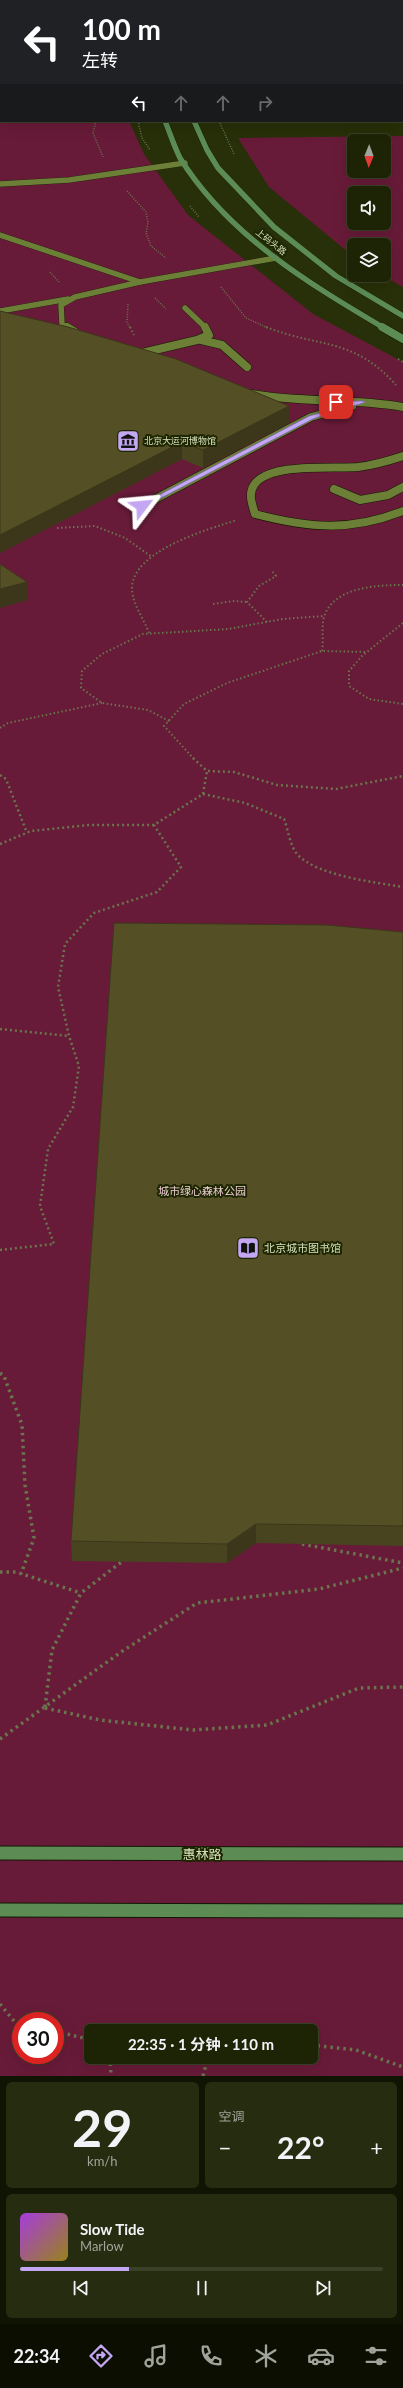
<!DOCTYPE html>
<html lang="zh">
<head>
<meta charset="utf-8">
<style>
  body { margin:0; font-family:Lato,"Noto Sans SC",sans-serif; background:#252c10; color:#f1f3f6; height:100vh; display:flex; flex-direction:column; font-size:15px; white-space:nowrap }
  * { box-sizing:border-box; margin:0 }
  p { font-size:13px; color:#a0a49b }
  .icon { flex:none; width:22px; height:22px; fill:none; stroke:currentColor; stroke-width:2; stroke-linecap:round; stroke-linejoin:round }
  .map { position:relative; height:2076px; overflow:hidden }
  .details { display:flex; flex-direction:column; gap:6px; padding:6px; background:#101403; flex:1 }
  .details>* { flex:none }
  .banner { position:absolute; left:0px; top:0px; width:403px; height:122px; box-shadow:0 4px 16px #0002,0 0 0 1px #3b4128; background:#202124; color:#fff; overflow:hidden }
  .needle { width:26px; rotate:181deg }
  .controls { position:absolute; left:347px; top:134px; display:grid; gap:8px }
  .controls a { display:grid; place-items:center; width:44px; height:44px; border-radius:6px; background:#1d2406; box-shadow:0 4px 16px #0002,0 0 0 1px #3b4128; font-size:20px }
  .speed { position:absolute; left:12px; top:2012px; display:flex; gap:8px; font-size:20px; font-weight:700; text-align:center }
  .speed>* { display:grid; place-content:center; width:52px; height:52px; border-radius:50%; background:#1d2406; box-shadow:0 4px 16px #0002,0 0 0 1px #3b4128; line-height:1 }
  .speed .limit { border:6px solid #d22; background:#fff; color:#111 }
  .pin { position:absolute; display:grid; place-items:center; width:34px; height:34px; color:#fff; margin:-17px; border-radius:8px; box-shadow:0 2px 6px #0006 }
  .me { position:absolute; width:44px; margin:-22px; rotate:61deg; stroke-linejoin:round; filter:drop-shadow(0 0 3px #0008) }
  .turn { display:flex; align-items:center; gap:14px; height:84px; padding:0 16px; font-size:18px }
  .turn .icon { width:52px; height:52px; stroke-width:2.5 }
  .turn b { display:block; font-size:28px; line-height:34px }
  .lanes { display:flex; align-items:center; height:38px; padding:0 16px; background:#0003; justify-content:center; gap:20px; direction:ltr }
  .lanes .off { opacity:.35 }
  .big { font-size:30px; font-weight:700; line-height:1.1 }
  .details .tile { flex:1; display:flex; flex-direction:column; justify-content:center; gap:6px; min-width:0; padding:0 14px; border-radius:6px; background:#252c10 }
  .details .dial { align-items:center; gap:0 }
  .dial b { font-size:52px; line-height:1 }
  .song { display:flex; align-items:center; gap:12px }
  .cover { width:48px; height:48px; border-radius:6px; background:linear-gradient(135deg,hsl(280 70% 55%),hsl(50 70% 35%)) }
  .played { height:4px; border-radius:2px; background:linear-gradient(90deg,#c3a7f2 30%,#3b4128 30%) }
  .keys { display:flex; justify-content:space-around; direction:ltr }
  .heat { display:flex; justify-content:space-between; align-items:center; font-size:22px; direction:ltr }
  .details .tiles { flex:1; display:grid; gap:6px; grid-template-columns:1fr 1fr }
  .tile:last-child { grid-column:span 2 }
  .trip { position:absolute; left:84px; top:2024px; width:234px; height:40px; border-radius:6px; background:#1d2406; box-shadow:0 4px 16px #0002,0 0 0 1px #3b4128; font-weight:700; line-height:40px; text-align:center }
  .dock { display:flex; height:64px; justify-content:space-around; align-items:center; background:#0c0e02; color:#a0a49b }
  .dock .icon { width:28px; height:28px }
  .dock .on { color:#c3a7f2 }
  .dock b { font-size:18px; color:#f1f3f6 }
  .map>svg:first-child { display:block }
  .green { fill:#681b38; fill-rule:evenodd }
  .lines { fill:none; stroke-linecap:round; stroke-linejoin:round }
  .lane-far1-casing { stroke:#111702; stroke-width:6 }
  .lane-casing { stroke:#111702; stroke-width:9 }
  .street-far1-casing { stroke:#111702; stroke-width:6 }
  .street-casing { stroke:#111702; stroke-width:9 }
  .secondary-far2-casing { stroke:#111702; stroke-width:6 }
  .secondary-far1-casing { stroke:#111702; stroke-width:9 }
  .secondary-casing { stroke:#111702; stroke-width:15 }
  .path-far3 { stroke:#6a744d; stroke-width:1.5; stroke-dasharray:1 1.5; stroke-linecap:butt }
  .path-far2 { stroke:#6a744d; stroke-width:2; stroke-dasharray:1.5 2.5; stroke-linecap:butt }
  .path-far1 { stroke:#6a744d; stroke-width:2.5; stroke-dasharray:2 3; stroke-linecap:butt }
  .path { stroke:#6a744d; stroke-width:3.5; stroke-dasharray:2.5 4; stroke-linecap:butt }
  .lane-far1 { stroke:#6c7f36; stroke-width:5.5 }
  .lane { stroke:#6c7f36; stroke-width:8 }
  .street-far1 { stroke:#6c7f36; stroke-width:5.5 }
  .street { stroke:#6c7f36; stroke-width:8 }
  .secondary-far2 { stroke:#5c8c54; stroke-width:5.5 }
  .secondary-far1 { stroke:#5c8c54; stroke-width:8 }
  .secondary { stroke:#5c8c54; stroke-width:13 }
  .wall { fill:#494420 }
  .shaded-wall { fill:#3c371a }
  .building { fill:#554f25; stroke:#3c371a }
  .route { fill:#c3a7f2; stroke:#7f6d9d }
  .labels { text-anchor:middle; stroke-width:4; stroke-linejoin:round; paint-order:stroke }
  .far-street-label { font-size:9px; fill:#d4e0bb; stroke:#1d2600 }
  .far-poi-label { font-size:9px; fill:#d4e0bb; stroke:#1d2600; text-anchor:start }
  .park-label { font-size:11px; fill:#ebccd3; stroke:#1d2600 }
  .poi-label { font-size:11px; fill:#d4e0bb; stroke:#1d2600; text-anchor:start }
  .near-street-label { font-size:13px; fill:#d4e0bb; stroke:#1d2600 }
</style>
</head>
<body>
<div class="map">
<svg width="403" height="2076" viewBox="0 0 403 2076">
  <rect width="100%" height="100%" fill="#273008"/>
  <g class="green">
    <path d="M0 0H147L1 1V121H129L144 154 188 215 313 314 403 362V2076H0ZM21 2021H55V2055H21ZM91 2031H311V2057H91Z"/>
    <path d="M403 136V287L381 275H384V245H354V257L269 187 238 138ZM354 141H384V171H354ZM354 193H384V223H354Z"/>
  </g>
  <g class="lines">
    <g class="lane-far1-casing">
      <g id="lane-far1">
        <polyline points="0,184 69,180 185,163"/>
        <polyline points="185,308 206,328"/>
      </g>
    </g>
    <g class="lane-casing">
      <g id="lane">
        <polyline points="201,340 222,345 247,367"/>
        <polyline points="142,353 197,340 209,335 205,327"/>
        <path d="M403 456C388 461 374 465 358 467 334 469 269 462 254 485 248 494 252 504 255 514 309 528 350 532 403 511"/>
        <polyline points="334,489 360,500 388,495 403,487"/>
      </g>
    </g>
    <g class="street-far1-casing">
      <g id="street-far1">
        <polyline points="0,235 140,282 276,258"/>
        <polyline points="0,311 68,299"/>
        <polyline points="68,328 62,324 61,305 75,297 140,282"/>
      </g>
    </g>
    <g class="street-casing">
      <g id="street">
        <polyline points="67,327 75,332"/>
        <path d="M252 394C302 403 353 398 403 407"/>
        <polyline points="142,506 311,417 352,406"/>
      </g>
    </g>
    <g class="secondary-far2-casing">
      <g id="secondary-far2">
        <path d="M165 121C170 133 174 146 180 158 228 235 308 283 384 328"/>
        <polyline points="194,121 207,150 218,168 274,227 336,276 403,316"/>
      </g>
    </g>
    <g class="secondary-far1-casing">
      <polyline id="secondary-far1" points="382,327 403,339"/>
    </g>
    <g class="secondary-casing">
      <g id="secondary">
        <polyline points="0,1853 403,1854"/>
        <polyline points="0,1910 403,1911"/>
      </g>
    </g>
    <g class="path-far3">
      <polyline points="88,0 91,1"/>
      <polyline points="96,121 93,133 103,157"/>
      <polyline points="138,121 142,138 150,150"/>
      <polyline points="219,121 234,154"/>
      <polyline points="127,191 146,212 148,223 146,233 151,246 166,258"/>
      <polyline points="190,206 199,217"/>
      <polyline points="50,272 59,282"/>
      <polyline points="221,287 246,318 268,328"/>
      <polyline points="155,298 166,309"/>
      <polyline points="128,304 127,322 130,328"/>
    </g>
    <g class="path-far2">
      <polyline points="130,327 134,335"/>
      <path d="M266 327C319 348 353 337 396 385"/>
      <polyline points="398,359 403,362"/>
      <polyline points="57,528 95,526 125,538 152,557"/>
      <polyline points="213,604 234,601 247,602"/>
      <polyline points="267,622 247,602 259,586 276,576 271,570"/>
      <polyline points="403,623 362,656 349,671 349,686 369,699 403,704"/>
      <path d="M149 633C144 619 133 605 132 590 130 551 209 529 237 520"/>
      <path d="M322 651C324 640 321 628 324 617 333 587 377 585 403 585"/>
      <polyline points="169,721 148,710 102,703 81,688 82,671 102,654 143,634 229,629 282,619 324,616"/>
      <polyline points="0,728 8,723 102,703"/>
      <polyline points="194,759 164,726 184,704 227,683 322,651 367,652"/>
    </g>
    <g class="path-far1">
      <polyline points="193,758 207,771 234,772 277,785 336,789 403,776"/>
      <polyline points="0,775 6,779 27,833"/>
      <path d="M203 794 245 803 284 819C288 829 290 846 297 854 317 876 374 882 403 887"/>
      <polyline points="0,844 31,831 90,825 154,825 203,794 207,771"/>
      <polyline points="0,1029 69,1036"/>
      <polyline points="0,1250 54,1244 40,1206 48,1149 73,1107 79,1066 69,1036 58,987 65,944 94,913 157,892 181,867 154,825"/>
    </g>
    <g class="path">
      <polyline points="0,1373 4,1376 22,1425 25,1485 34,1538 21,1574"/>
      <polyline points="302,1544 403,1563"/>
      <polyline points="0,1572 16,1572 81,1593"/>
      <polyline points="45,1707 52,1650 81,1593 124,1560"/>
      <polyline points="45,1708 100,1720 193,1730 267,1725 359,1688 403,1687"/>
      <polyline points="0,1739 121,1652 197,1603 319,1589 403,1568"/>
      <polyline points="0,2004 14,2021 21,2023"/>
      <polyline points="55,2031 91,2040"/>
      <polyline points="311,2045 356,2050 403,2067"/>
      <polyline points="110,2057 111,2076"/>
      <polyline points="203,2076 208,2057"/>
    </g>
    <use href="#lane-far1" class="lane-far1"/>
    <use href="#lane" class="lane"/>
    <use href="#street-far1" class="street-far1"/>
    <use href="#street" class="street"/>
    <use href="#secondary-far2" class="secondary-far2"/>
    <use href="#secondary-far1" class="secondary-far1"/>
    <use href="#secondary" class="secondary"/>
  </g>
  <g class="wall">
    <polygon points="0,311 289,423 203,468 182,459 0,553"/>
    <polygon points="403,932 403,1546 256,1543 227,1563 72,1561 71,1541"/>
  </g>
  <g class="shaded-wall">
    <polygon points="289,406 289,423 203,468 203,450"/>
    <polygon points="182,442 182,459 0,553 0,535"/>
    <polygon points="27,582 28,600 0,608 0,589"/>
    <polygon points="256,1524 256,1543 227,1563 227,1544"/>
  </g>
  <g class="building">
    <polygon points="0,311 68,327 176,359 289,406 203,450 182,442 0,535"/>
    <polygon points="0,564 27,582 0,589"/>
    <polygon points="114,923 327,925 403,932 403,1526 256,1524 227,1544 71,1541"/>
  </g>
  <polygon class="route" points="334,401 363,401 366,402 313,419 144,507 138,506 309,416 350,404 336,404"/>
  <defs>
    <g id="museum-square" transform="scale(1.15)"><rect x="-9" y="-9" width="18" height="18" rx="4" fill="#c3a7f2" stroke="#1d2600"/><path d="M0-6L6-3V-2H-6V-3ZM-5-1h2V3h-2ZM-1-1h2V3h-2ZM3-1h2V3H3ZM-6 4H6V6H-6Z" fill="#111"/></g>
    <g id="library-square" transform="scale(1.15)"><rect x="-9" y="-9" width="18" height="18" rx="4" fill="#c3a7f2" stroke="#1d2600"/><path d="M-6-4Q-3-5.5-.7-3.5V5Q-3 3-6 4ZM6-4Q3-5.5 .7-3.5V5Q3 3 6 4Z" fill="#111"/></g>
  </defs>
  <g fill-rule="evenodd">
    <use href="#museum-square" x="128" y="441"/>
    <use href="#library-square" x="248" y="1248"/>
  </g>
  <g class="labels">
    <g class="far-street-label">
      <text transform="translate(271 242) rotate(38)" y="3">上码头路</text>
    </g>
    <g class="far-poi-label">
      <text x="144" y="444">北京大运河博物馆</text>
    </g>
    <g class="park-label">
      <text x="202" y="1195">城市绿心森林公园</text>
    </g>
    <g class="poi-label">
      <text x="264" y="1252">北京城市图书馆</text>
    </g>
    <g class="near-street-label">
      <text x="202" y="1859">惠林路</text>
    </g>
  </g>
</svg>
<div class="controls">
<a><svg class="needle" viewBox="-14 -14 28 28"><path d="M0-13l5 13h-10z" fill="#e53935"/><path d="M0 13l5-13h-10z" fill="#a0a49b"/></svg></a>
<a><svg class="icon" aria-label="sound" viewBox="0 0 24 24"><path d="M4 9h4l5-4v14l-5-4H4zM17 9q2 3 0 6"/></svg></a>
<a><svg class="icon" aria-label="layers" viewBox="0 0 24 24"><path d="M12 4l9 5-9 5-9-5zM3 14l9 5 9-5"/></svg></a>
</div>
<div class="speed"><div class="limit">30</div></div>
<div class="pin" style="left:336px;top:402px;background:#d93025"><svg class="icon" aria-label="arrive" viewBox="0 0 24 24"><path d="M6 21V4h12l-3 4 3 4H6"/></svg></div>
<svg class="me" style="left:142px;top:506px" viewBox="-20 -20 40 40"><path d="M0-17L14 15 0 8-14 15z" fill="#c3a7f2" stroke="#fff" stroke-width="4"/></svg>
<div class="trip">22:35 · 1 分钟 · 110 m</div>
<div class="banner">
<div class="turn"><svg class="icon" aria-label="left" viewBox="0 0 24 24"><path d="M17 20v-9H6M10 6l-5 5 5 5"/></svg><div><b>100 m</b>左转</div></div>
<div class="lanes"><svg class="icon" aria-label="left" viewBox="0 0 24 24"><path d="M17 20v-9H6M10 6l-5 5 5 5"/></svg><svg class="icon off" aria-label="ahead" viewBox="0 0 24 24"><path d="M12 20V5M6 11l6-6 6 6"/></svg><svg class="icon off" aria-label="ahead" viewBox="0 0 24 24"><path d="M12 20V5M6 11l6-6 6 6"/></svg><svg class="icon off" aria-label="right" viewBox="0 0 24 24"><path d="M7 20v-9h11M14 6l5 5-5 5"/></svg></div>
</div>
</div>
<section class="details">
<div class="tiles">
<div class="tile dial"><b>29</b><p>km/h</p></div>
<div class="tile"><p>空调</p>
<div class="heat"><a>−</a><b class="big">22°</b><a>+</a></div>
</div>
<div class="tile">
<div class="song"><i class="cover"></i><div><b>Slow Tide</b><p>Marlow</p></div></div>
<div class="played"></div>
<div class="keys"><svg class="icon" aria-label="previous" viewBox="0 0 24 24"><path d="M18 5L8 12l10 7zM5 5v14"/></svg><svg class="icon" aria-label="pause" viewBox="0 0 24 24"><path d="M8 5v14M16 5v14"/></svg><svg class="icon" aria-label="next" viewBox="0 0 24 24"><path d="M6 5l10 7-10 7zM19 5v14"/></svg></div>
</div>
</div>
</section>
<nav class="dock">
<b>22:34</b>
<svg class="icon on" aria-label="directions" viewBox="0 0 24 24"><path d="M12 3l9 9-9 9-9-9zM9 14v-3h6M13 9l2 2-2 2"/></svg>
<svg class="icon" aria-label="music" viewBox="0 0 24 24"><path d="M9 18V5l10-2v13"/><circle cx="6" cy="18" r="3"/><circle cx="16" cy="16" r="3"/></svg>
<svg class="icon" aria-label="phone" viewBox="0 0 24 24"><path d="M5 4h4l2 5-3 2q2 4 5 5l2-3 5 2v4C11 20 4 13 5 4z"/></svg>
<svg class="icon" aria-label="climate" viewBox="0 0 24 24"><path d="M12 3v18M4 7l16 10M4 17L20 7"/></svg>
<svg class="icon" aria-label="car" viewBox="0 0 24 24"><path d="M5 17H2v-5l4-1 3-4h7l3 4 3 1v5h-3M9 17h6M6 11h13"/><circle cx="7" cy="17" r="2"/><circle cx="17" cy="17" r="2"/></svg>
<svg class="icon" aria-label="filters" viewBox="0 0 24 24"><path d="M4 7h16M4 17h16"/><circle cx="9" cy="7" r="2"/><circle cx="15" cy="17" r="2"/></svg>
</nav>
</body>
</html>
